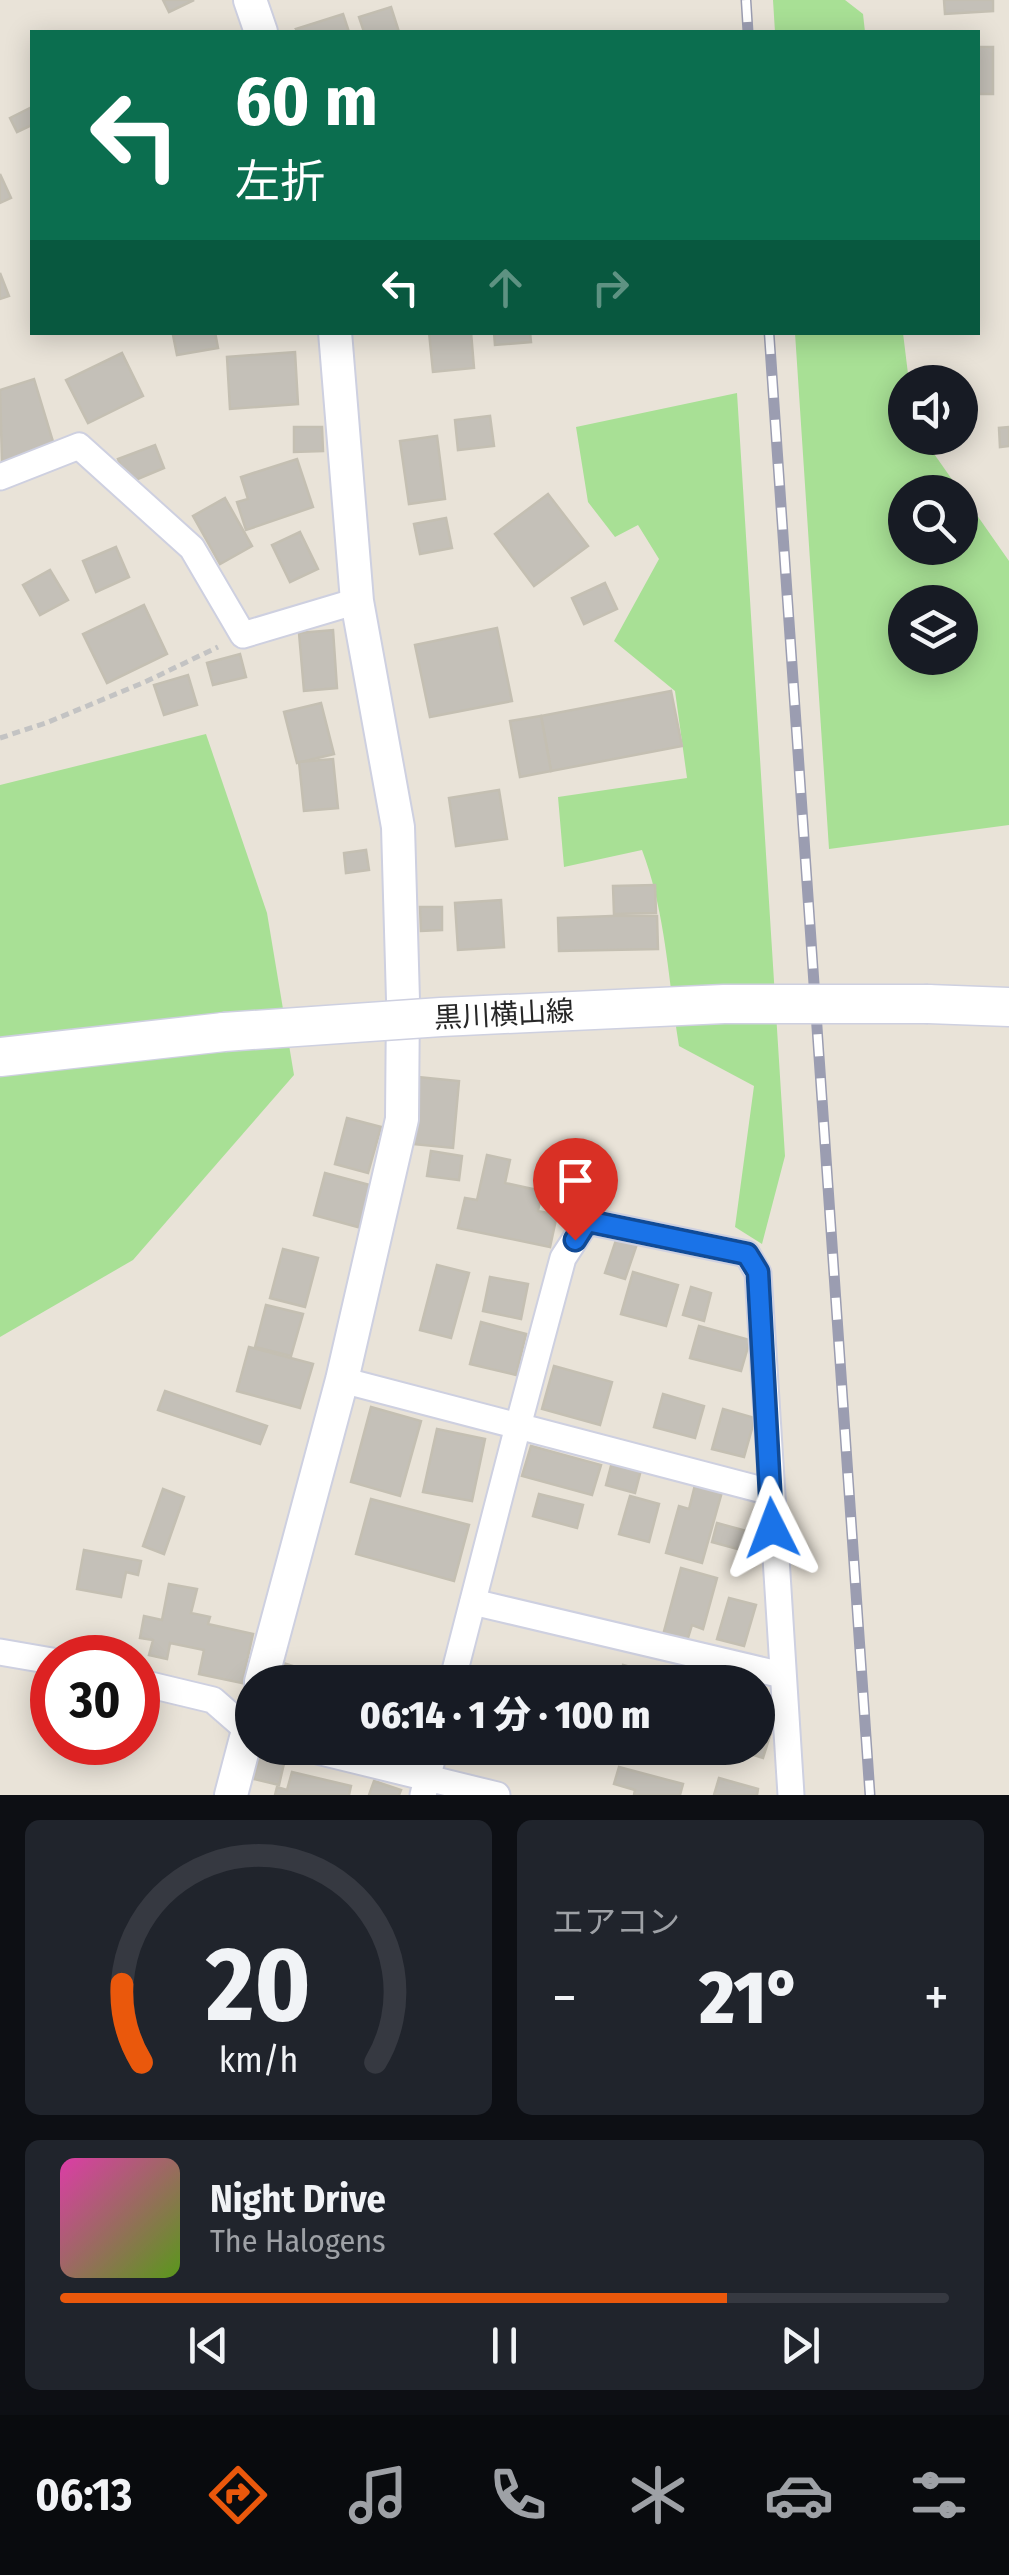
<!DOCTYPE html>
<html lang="ja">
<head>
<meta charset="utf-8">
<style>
  body { margin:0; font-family:"Fira Sans Condensed","Noto Sans JP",sans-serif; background:#20242c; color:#f1f3f6; height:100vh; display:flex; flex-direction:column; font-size:38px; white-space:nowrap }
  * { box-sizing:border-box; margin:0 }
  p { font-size:32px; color:#9ea1a6 }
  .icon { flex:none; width:55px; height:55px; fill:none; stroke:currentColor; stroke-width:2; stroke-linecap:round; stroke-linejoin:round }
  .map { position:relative; height:1795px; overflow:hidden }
  .side { display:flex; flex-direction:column; gap:25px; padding:25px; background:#0d0f14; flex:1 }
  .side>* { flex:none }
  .top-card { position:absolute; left:30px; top:30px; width:950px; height:305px; border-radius:0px; box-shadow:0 5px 25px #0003; background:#0b6e4f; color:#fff; overflow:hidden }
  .tools { position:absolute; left:888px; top:365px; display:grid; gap:20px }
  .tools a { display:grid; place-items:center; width:90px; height:90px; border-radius:50%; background:#171b24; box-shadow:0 5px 25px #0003; font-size:50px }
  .speed { position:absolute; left:30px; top:1635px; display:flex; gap:20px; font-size:50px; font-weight:700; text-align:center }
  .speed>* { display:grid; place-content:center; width:130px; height:130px; border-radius:50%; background:#171b24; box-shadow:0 5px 25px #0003; line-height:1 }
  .speed .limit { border:15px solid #d22; background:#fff; color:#111 }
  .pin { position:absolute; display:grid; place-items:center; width:85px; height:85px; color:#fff; margin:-102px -42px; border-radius:50% 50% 50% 0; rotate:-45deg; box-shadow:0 0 10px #0007 }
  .pin .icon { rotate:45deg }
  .me { position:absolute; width:110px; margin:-55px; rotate:357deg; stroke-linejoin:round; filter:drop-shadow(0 0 8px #0008) }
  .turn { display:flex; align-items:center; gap:35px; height:210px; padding:0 40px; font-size:45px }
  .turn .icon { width:130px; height:130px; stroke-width:2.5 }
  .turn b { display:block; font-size:70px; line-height:85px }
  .lanes { display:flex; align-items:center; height:95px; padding:0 40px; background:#0003; justify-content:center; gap:50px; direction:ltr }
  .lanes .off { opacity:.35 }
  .big { font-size:75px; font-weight:800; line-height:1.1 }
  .side .card { flex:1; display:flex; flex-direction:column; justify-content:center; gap:15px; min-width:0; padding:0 35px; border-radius:15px; background:#20242c }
  .side .dial { align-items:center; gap:0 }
  .dial svg { height:260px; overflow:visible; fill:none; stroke:#363941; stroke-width:7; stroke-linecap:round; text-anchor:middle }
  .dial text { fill:#f1f3f6; stroke:none }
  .song { display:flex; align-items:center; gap:30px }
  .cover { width:120px; height:120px; border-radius:15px; background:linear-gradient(135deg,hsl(320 70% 55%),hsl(90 70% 35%)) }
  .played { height:10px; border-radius:5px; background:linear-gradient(90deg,#ea580c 75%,#363941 75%) }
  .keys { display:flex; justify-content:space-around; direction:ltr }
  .heat { display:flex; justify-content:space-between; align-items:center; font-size:55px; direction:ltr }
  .side .tiles { flex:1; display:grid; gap:25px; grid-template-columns:1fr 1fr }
  .card:last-child { grid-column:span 2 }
  .trip { position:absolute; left:235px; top:1665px; width:540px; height:100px; border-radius:50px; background:#171b24; box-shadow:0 5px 25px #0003; font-weight:800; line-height:100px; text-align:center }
  .tab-bar { display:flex; height:160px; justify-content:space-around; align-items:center; background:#090b0e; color:#9ea1a6 }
  .tab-bar .icon { width:70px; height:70px }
  .tab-bar .current { color:#ea580c }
  .tab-bar b { font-size:45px; color:#f1f3f6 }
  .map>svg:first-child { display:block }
  .green { fill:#a8e095; fill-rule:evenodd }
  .building { fill:#c4c0b8; stroke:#c4bfb2; stroke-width:2.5 }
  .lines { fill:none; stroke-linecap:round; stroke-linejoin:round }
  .minor-casing { stroke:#ced0e0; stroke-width:29 }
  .tertiary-casing { stroke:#ced0e0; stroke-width:36 }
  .secondary-casing { stroke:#ced0e0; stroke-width:41 }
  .path { stroke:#c3c3c3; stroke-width:5; stroke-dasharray:8 5; stroke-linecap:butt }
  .minor { stroke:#fff; stroke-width:25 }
  .tertiary { stroke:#fff; stroke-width:32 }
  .secondary { stroke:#fff; stroke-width:38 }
  .rail-casing { stroke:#9b9db1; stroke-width:11 }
  .rail { stroke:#fff; stroke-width:8; stroke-dasharray:22; stroke-linecap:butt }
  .secondary-bridge-casing { stroke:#ced0e0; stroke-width:41; stroke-linecap:butt }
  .secondary-bridge { stroke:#fff; stroke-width:38 }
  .route-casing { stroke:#114b97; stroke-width:25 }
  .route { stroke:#1a73e8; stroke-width:18 }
  .labels { text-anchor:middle; stroke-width:8; stroke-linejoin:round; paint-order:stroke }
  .street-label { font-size:28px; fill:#272727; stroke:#fff }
</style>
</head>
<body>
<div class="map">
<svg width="1009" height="1795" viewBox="0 0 1009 1795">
  <rect width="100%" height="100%" fill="#e9e3d8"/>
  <g class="green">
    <polygon points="773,0 845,0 863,14 865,32 775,32"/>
    <path d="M795 333H903L909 382H905V438H923L1009 561V825L829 849ZM905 492H960V548H905ZM905 602H960V658H905Z"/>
    <path d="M737 393 785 1156 762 1244 735 1227 754 1086 679 1046C668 980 666 913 642 850L564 867 558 797 687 778 675 691 614 641 659 559 638 525 615 537 588 502 576 427Z"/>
    <polygon points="206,734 267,913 294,1075 133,1260 0,1337 0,785"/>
  </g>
  <g class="building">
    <polygon points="163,0 194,0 169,12"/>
    <polygon points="944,0 993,0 993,11 945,14"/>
    <polygon points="391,7 399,32 364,32 359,17"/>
    <polygon points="343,14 349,32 298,32 296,29"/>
    <rect x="978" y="47" width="15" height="47"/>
    <polygon points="32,107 32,125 17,132 10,118"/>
    <polygon points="0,174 11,198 0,203"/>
    <polygon points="0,273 9,296 0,299"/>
    <polygon points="187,332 215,332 218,348 177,355 173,335"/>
    <polygon points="429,332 471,332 474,368 433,372"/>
    <polygon points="494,332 530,332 531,342 495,345"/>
    <polygon points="295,352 298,404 230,409 227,357"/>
    <polygon points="122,353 143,396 88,423 66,380"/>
    <polygon points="34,379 54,445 2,462 0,390"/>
    <polygon points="490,416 494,446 458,450 455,420"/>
    <polygon points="294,427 322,427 323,451 294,452"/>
    <polygon points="1009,427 1009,446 1000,447 999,428"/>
    <polygon points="437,436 445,499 409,504 400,441"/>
    <polygon points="155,445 164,468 128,483 118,459"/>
    <polygon points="297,459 313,507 246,530 237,502 248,499 241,477"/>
    <polygon points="548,494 588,546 534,586 495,534"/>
    <polygon points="225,498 252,546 220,564 193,516"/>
    <polygon points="446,518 452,548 420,554 414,524"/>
    <polygon points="300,532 318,569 290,582 272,545"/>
    <polygon points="116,547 129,577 96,592 83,561"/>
    <polygon points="50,570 68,600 40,615 23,585"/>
    <polygon points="605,583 617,609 584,624 572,598"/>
    <polygon points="144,605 167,654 107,683 83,634"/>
    <polygon points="497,628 512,701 430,717 415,645"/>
    <polygon points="333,630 337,688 304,691 299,633"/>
    <polygon points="240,654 246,677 213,685 207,663"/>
    <polygon points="188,675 197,705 164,715 154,685"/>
    <polygon points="671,691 682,746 551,771 541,716"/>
    <polygon points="321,703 334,754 297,763 284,712"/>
    <polygon points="541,716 551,771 520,777 510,721"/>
    <polygon points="333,759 338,808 304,811 299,762"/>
    <polygon points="499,790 507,839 456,846 449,798"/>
    <polygon points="366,850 369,870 346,873 344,853"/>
    <polygon points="655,885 656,913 614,914 613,886"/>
    <polygon points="501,900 504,947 458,950 455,903"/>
    <polygon points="420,907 442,907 442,930 421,931"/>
    <polygon points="612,916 657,916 658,949 559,951 558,918"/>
    <polygon points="418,1077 459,1081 453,1148 412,1144"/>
    <polygon points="347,1118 381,1127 368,1173 335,1164"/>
    <polygon points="431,1151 462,1156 459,1180 427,1176"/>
    <polygon points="487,1155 510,1160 505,1183 542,1191 538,1211 557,1215 550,1247 458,1228 465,1198 477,1200"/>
    <polygon points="325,1173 373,1186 361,1228 314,1215"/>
    <polygon points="617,1237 637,1244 625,1279 605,1273"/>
    <polygon points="283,1249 318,1258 305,1307 270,1298"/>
    <polygon points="437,1265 469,1273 451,1338 420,1330"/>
    <polygon points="633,1272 678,1285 666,1326 621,1314"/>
    <polygon points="490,1277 528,1284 521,1319 483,1311"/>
    <polygon points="691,1287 711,1293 704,1321 683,1315"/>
    <polygon points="266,1305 303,1314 291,1356 255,1347"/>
    <polygon points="481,1322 526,1334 516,1375 470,1364"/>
    <polygon points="699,1326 750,1340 741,1371 690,1358"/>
    <polygon points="249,1347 313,1364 300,1408 237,1391"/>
    <polygon points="554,1366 612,1382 600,1425 542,1409"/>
    <polygon points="165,1391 267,1426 260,1444 158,1410"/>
    <polygon points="663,1394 704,1406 695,1438 654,1427"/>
    <polygon points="371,1407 421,1421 400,1496 351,1482"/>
    <polygon points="723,1409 755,1418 744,1457 712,1449"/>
    <polygon points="437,1429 485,1439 472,1501 423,1492"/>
    <polygon points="531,1446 601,1465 592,1495 522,1476"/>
    <polygon points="612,1462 641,1470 635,1493 606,1485"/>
    <polygon points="695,1485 722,1492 702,1563 666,1553 679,1506 689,1509"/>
    <polygon points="163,1489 184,1497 164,1554 143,1546"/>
    <polygon points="539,1494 583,1505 577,1528 533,1516"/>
    <polygon points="630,1496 659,1504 649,1542 619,1534"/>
    <polygon points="371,1499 469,1525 454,1581 356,1554"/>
    <polygon points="717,1523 761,1535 756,1554 712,1542"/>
    <polygon points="84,1550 141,1561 138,1575 126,1572 121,1597 77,1589"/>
    <polygon points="681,1568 717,1578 703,1629 692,1625 687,1641 663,1635"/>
    <polygon points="169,1584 197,1589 191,1613 210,1617 208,1624 253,1634 242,1683 199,1674 204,1650 170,1643 167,1659 149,1655 153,1640 140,1638 144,1616 162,1620"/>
    <polygon points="729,1598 756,1605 744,1646 717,1639"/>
    <polygon points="283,1663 332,1678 331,1682 278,1682"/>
    <polygon points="623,1665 638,1669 635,1682 618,1682"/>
    <polygon points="758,1725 772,1729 763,1758 731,1748 758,1748"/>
    <polygon points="359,1748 412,1748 408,1760"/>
    <polygon points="482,1748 528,1748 525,1759"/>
    <polygon points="261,1753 285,1759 279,1785 254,1779"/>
    <polygon points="619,1767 683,1784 680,1795 634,1795 635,1790 614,1784"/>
    <polygon points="292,1772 351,1786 349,1795 275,1795 277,1787 287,1790"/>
    <polygon points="719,1778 758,1789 757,1795 714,1795"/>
    <polygon points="374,1781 401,1790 399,1795 369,1795"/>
  </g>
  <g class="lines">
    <g class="minor-casing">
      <g id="minor">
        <polyline points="0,477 79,446 192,548 243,635 357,601"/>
        <polyline points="342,1380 518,1426 452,1682"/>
        <polyline points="770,1492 518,1426 563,1258 587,1221 747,1254 758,1273 791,1795"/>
        <polyline points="473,1602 782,1675"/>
        <polyline points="0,1652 52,1661"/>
        <polyline points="138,1682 213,1700 252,1734"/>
        <polyline points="305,1748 497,1795"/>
        <polyline points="423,1795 435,1748"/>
      </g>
    </g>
    <g class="tertiary-casing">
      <g id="tertiary">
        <polyline points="250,0 261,32"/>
        <polyline points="261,1682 342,1380 402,1119 403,1000 398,827 357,601 335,332"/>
        <polyline points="231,1795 252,1715"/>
      </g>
    </g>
    <g class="secondary-casing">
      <g id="secondary">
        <polyline points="928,1004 1009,1007"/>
        <polyline points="0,1057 224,1032"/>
      </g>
    </g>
    <polyline class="path" points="0,738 46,723 145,682 218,647"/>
    <use href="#minor" class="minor"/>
    <use href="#tertiary" class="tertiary"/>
    <use href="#secondary" class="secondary"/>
    <g class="rail-casing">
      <g id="rail">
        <polyline points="746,0 748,32"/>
        <polyline points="769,332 870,1795"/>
      </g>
    </g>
    <use href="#rail" class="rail"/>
    <g class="secondary-bridge-casing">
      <polyline id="secondary-bridge" points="224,1032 441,1017 724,1004 928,1004"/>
    </g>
    <use href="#secondary-bridge" class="secondary-bridge"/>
  </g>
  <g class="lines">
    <g class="route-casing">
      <polyline id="route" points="575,1240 587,1221 747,1254 758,1272 772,1528"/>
    </g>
    <use href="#route" class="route"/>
  </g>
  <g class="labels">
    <g class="street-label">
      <text transform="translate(504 1014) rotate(-3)" y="10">黒川横山線</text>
    </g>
  </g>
</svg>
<div class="tools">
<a><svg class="icon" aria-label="sound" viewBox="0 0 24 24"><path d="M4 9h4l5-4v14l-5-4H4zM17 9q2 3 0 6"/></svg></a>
<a><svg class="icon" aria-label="search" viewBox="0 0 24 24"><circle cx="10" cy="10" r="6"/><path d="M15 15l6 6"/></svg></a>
<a><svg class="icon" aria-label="layers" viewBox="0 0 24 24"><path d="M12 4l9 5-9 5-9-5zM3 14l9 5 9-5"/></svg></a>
</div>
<div class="speed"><div class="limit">30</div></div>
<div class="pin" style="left:575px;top:1240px;background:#d93025"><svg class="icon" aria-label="arrive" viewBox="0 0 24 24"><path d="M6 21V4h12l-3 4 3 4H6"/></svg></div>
<svg class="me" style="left:772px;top:1528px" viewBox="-20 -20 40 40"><path d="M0-17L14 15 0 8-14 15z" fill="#1a73e8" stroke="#fff" stroke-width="4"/></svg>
<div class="trip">06:14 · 1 分 · 100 m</div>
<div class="top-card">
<div class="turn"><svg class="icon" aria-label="left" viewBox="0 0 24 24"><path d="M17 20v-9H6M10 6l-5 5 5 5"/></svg><div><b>60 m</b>左折</div></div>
<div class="lanes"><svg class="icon" aria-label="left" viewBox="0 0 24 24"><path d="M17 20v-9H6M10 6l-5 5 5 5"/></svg><svg class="icon off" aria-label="ahead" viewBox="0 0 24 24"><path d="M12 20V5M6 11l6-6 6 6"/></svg><svg class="icon off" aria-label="right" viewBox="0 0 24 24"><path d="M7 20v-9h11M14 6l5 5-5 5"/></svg></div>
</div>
</div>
<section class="side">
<div class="tiles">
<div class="card dial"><svg viewBox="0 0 100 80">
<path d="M14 69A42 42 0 1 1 86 69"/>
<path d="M14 69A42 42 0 0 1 8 45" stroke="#ea580c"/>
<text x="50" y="56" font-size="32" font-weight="700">20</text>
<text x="50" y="72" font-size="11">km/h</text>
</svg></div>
<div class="card"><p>エアコン</p>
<div class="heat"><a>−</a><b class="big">21°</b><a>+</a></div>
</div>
<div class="card">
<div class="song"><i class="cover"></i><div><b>Night Drive</b><p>The Halogens</p></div></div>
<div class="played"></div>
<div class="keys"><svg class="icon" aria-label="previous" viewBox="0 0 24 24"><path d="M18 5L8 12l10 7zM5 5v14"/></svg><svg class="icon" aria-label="pause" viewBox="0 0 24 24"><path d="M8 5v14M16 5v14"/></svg><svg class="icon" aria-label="next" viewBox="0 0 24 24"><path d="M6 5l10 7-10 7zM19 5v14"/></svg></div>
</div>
</div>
</section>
<nav class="tab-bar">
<b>06:13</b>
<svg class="icon current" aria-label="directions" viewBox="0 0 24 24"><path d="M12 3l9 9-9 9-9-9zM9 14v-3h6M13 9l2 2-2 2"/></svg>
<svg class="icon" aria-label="music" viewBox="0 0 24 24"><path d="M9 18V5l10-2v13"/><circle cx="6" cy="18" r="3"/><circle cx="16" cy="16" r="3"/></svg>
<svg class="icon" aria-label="phone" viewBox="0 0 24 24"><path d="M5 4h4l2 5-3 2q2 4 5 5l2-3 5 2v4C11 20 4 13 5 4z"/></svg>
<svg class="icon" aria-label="climate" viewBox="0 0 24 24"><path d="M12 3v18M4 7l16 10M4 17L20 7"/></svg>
<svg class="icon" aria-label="car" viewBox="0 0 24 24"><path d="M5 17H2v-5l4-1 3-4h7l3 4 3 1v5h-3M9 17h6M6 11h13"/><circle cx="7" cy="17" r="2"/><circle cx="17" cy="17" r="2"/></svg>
<svg class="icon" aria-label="filters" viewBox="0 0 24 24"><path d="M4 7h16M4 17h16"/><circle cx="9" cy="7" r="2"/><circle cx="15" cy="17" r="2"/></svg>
</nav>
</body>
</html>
